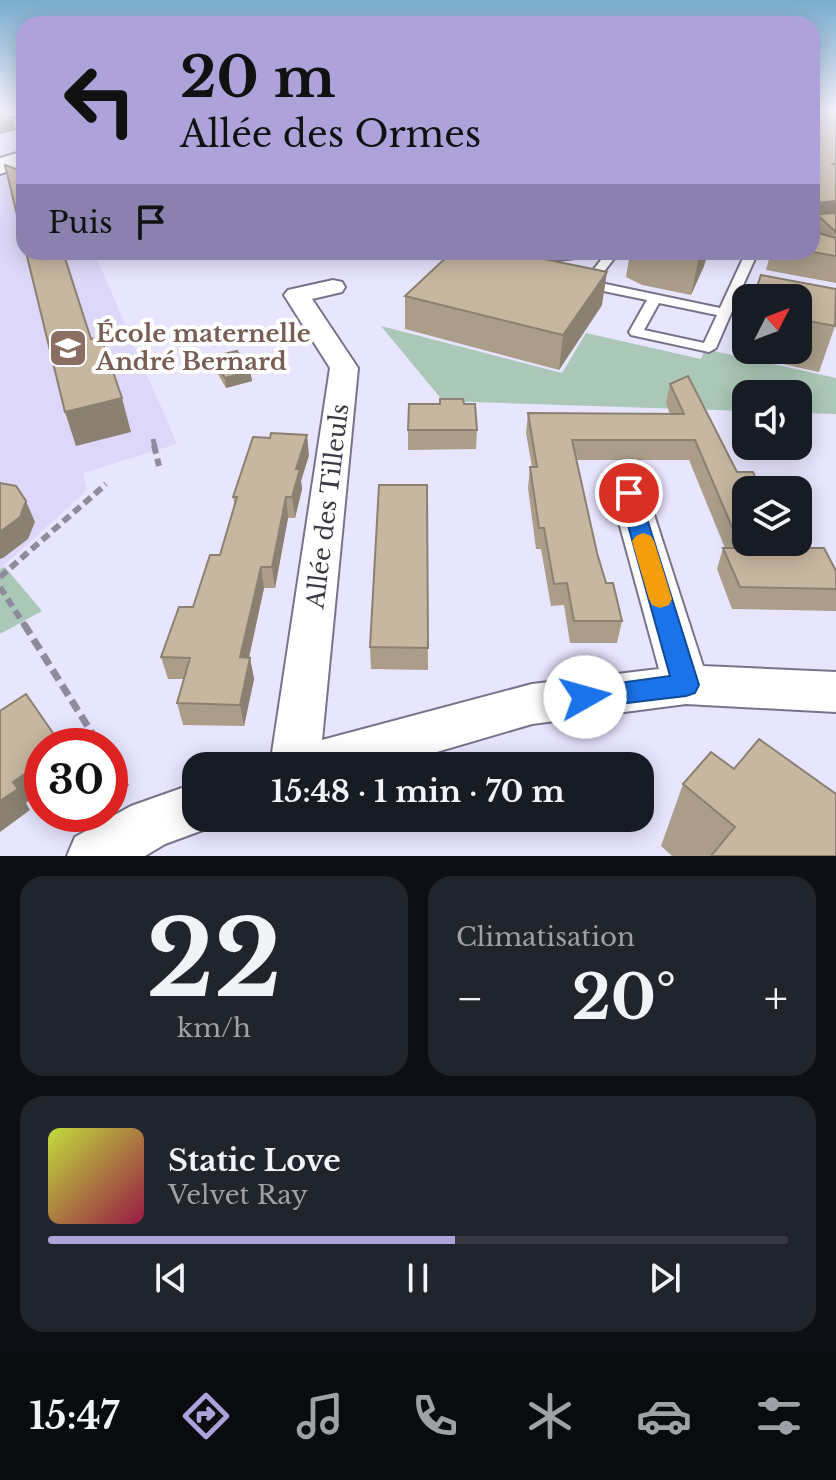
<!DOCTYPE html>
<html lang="fr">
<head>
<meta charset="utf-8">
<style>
  body { margin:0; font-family:"Libre Baskerville",serif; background:#20242c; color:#f1f3f6; height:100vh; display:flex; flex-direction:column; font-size:30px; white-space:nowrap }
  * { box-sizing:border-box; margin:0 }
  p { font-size:26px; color:#9ea1a6 }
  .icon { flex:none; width:44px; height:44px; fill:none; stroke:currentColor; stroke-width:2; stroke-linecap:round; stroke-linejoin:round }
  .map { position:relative; height:856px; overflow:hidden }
  .panel { display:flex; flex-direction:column; gap:20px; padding:20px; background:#0d0f14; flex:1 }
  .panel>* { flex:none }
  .banner { position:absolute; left:16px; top:16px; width:804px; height:244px; border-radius:24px; box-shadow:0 4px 20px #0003; background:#aea2da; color:#111; overflow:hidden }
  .needle { width:52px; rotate:48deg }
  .buttons { position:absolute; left:732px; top:284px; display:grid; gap:16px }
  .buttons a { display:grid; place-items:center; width:80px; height:80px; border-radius:16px; background:#171b24; box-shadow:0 4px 20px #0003; font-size:40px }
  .speed { position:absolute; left:24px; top:728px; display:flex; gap:16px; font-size:40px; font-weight:700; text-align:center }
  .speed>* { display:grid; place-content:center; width:104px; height:104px; border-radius:50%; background:#171b24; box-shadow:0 4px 20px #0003; line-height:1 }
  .speed .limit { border:12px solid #d22; background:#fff; color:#111 }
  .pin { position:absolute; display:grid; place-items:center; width:68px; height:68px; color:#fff; margin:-34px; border:4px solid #fff; border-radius:50%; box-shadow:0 2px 8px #0007 }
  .me { position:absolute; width:88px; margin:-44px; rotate:83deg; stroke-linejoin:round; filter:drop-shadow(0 0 6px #0008) }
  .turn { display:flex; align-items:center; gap:28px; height:168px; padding:0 32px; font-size:36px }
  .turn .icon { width:104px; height:104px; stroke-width:2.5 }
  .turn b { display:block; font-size:56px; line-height:68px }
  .then { display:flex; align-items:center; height:76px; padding:0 32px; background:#0003; gap:16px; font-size:30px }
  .big { font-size:60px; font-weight:700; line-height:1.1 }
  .panel .widget { flex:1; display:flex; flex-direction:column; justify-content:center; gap:12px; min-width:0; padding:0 28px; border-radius:24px; background:#20242c }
  .panel .dial { align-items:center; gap:0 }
  .dial b { font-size:104px; line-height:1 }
  .song { display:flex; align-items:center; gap:24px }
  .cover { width:96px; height:96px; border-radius:12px; background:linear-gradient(135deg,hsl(70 70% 55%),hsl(340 70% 35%)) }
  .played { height:8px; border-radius:4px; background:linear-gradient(90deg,#aea2da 55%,#363941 55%) }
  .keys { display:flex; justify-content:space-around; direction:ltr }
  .heat { display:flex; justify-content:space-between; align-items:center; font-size:44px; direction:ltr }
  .panel .tiles { flex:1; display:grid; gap:20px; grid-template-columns:1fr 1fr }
  .widget:last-child { grid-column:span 2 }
  .trip { position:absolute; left:182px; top:752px; width:472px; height:80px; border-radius:24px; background:#171b24; box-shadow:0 4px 20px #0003; font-weight:700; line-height:80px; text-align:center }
  .menu { display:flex; height:128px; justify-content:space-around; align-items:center; background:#090b0e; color:#9ea1a6 }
  .menu .icon { width:56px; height:56px }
  .menu .selected { color:#aea2da }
  .menu b { font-size:36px; color:#f1f3f6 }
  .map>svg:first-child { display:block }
  .built { fill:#ddd8f9 }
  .green { fill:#abc7b7 }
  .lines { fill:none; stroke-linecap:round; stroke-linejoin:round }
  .service-casing { stroke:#77748a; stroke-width:4 }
  .minor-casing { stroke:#77748a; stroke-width:4 }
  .secondary-casing { stroke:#77748a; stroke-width:4 }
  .path-far2 { stroke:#8d8b9c; stroke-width:5; stroke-dasharray:7 4; stroke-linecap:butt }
  .path-far1 { stroke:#8d8b9c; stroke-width:6; stroke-dasharray:9 5; stroke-linecap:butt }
  .path { stroke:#8d8b9c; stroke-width:7; stroke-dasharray:12 6; stroke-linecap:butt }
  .service { fill:#fff; fill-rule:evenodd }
  .minor { fill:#fff; fill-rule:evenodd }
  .secondary { fill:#fff; fill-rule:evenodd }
  .wall { fill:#ab9d8a }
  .shaded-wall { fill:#8b8071 }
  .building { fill:#c7b7a1; stroke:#8b8071; stroke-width:2 }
  .route { fill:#1a73e8; stroke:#114b97; stroke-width:2 }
  .slow { fill:#f59e0b }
  .labels { text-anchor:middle; stroke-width:8; stroke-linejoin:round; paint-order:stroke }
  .education-label { font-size:24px; font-weight:bold; fill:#785e54; stroke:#fff; text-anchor:start }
  .street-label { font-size:24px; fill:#3c3b45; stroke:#fff }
</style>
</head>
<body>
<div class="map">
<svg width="836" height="856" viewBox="0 0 836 856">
  <rect width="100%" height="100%" fill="#e8e5ff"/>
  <polygon class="built" points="24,166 24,252 94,252 177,444 83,473 87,490 0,569 0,171"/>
  <g class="green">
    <polygon points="381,326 562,373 586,333 701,359 705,349 836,378 836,414 798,413 798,394 746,394 746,411 443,401"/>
    <polygon points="5,567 42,611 0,634 0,569"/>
  </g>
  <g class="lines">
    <g class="service-casing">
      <g id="service">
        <polygon points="0,110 24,115 24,119 0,114"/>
        <path d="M566 252H619L596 282 720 308 746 252H758L735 303 746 305V313L732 311 716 348 709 352 631 335 629 332 647 300 584 287 582 284 605 255 519 264 513 260 519 256ZM659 303 717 315 704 343 644 330Z"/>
      </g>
    </g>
    <g class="minor-casing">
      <g id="minor">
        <polygon points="333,280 342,282 345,287 342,292 312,299 358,368 322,740 532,684 659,669 611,493 617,485 629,481 641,485 647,493 703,666 836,672 836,712 686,704 532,724 389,766 270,766 330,368 284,295 288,290"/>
        <polygon points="196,783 196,818 218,818 214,826 165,844 145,856 67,856 75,837 131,806"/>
      </g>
    </g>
    <g class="secondary-casing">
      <polygon id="secondary" points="24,151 24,166 0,174 0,158"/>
    </g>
    <polyline class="path-far2" points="153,439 155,447"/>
    <g class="path-far1">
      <polyline points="154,445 159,466"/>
      <polyline points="0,577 106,484"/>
      <polyline points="0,587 25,626"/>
    </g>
    <g class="path">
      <polyline points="24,624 100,746"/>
      <polyline points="110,762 129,791"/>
    </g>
    <use href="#service" class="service"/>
    <use href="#minor" class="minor"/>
    <use href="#secondary" class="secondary"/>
  </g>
  <g class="wall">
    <polygon points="812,110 836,110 836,283 766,270 771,252 812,252"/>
    <polygon points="630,252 708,252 704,266 691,295 642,285 626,277"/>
    <polygon points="405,296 602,305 559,370 405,329"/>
    <polygon points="798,298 835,326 819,372 737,354 746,322 746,350 798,350"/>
    <polygon points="212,357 250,371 252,381 226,388 214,367"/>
    <polygon points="670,384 737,472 789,548 836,571 836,611 732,609 717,569 723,548 725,548 689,460 576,460 597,553 606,583 622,621 617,643 570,643 564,605 551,606 541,549 536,549 528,488 530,467 532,467 526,433 528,413 670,414 666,403"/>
    <polygon points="464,404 477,430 476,449 408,450 408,430"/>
    <polygon points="309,455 301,481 302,489 295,518 288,518 275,588 264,588 249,658 250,658 254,679 244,726 183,725 177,703 184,679 168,679 161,657 193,607 220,555 235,506 233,497"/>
    <polygon points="427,485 428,670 371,669 370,647"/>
    <polygon points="734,769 836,856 672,856 661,846 683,784"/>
  </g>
  <g class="shaded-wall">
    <polygon points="13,120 16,130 0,134 0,123"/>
    <polygon points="836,201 836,224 814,212 817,203"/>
    <polygon points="700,252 708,252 704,266 691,295"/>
    <polygon points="607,272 602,305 559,370 563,335"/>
    <polygon points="250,371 252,381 226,388 225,378"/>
    <polygon points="122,398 131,432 76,446 65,412"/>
    <polygon points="307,435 309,455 301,481 302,489 295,518 292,497 296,469"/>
    <polygon points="286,497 288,518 275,588 272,567"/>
    <polygon points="26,501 35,522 28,539 3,558 0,559 0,532"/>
    <polygon points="261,567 264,588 244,679 240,657"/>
    <polygon points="250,658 254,679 244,726 240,705"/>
    <polygon points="42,762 42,791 26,803 30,810 0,832 0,801 13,782"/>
  </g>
  <g class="building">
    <polygon points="812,110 836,110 836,164 833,164 836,166 836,201 817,203 816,211 820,214 836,213 836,232 812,210"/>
    <polygon points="0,111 13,120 0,123"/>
    <polygon points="5,165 24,172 24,244"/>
    <polygon points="812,231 836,238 836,256 812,252"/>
    <polygon points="26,252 63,252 91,339 101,337 122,398 65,412"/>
    <polygon points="452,252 510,252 607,272 563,335 405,296"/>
    <polygon points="761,275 836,289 835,326 798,319 798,298 753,298"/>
    <polygon points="237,351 250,371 225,378 212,357"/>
    <polygon points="688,376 737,472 753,472 761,490 746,490 746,542 786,542 789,548 824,548 836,571 836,589 740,587 723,548 741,548 695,440 572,440 597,553 606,583 613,583 622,621 574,621 567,583 554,584 544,528 539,528 530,467 537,467 528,413 684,414 670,384"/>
    <polygon points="440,399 463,399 464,404 475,404 477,430 408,430 409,404 440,404"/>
    <polygon points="271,433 307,435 296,469 300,469 292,497 286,497 272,567 261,567 240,657 250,658 240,705 177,703 190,658 161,657 179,607 193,607 210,555 220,555 237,497 233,497 253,437 270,438"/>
    <polygon points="0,483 16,486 26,501 20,517 0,532"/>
    <polygon points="379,485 427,485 428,648 370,647"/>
    <polygon points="26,694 62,746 42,746 42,762 13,782 18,789 0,801 0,711"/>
    <polygon points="759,739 836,794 836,856 711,856 735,827 683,784 711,752 734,769"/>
  </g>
  <linearGradient id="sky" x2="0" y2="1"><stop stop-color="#79acce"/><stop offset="0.48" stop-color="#f5f3ff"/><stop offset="1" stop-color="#f5f3ff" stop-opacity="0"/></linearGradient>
  <rect width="836" height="230" fill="url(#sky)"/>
  <polygon class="route" points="629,486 639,493 699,685 695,693 686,696 585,708 576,705 572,697 576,689 670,676 619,493"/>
  <polygon class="slow" points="643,533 651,536 654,541 672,599 669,605 660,608 652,605 649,599 632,541 636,536"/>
  <defs>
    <g id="school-square" transform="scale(2)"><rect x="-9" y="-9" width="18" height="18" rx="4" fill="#8d6e63" stroke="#fff"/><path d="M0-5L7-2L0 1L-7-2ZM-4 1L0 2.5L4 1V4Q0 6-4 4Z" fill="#fff"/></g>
  </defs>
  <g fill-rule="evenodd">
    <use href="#school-square" x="68" y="348"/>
  </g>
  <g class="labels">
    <g class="education-label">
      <text x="96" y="342">École maternelle<tspan x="96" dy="28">André Bernard</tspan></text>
    </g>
    <g class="street-label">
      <text transform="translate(328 506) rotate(-83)" y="8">Allée des Tilleuls</text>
    </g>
  </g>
</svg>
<div class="buttons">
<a><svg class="needle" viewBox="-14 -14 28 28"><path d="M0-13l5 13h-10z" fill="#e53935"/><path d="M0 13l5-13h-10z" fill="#9ea1a6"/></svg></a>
<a><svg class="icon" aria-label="sound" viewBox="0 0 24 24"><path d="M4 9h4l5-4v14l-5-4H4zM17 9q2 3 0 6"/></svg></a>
<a><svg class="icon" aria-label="layers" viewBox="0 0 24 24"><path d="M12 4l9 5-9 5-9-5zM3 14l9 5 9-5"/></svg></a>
</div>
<div class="speed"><div class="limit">30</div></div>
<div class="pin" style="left:629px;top:493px;background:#d93025"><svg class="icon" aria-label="arrive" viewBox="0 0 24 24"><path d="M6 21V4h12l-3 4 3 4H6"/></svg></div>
<svg class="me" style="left:585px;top:697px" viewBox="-20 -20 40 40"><circle r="19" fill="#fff"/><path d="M0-13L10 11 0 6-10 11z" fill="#1a73e8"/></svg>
<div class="trip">15:48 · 1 min · 70 m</div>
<div class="banner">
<div class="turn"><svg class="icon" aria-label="left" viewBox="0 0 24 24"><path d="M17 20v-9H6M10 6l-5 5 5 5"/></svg><div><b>20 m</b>Allée des Ormes</div></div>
<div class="then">Puis<svg class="icon" aria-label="arrive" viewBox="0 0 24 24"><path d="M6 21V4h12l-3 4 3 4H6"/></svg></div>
</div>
</div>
<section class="panel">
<div class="tiles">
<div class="widget dial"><b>22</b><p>km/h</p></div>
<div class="widget"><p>Climatisation</p>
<div class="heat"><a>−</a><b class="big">20°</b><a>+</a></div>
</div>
<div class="widget">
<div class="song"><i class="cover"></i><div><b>Static Love</b><p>Velvet Ray</p></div></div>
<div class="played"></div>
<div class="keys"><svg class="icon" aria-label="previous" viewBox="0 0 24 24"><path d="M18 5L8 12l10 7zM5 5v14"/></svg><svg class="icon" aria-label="pause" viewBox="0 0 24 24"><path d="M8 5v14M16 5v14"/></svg><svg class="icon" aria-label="next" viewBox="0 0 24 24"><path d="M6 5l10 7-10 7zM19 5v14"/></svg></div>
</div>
</div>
</section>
<nav class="menu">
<b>15:47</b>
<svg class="icon selected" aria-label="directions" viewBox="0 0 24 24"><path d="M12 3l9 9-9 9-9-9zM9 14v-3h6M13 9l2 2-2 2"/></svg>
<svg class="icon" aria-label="music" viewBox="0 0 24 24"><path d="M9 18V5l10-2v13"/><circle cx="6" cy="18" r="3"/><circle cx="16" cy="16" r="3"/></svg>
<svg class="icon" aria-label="phone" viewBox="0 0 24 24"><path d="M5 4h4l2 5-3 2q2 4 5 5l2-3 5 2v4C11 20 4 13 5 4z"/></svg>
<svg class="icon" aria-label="climate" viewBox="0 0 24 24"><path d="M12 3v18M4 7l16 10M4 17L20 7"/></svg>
<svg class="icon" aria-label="car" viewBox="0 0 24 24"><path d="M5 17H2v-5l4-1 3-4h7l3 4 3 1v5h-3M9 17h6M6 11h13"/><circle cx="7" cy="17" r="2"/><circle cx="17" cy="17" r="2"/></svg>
<svg class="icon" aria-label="filters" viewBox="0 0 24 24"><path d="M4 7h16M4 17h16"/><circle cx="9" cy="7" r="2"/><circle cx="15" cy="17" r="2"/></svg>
</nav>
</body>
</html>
